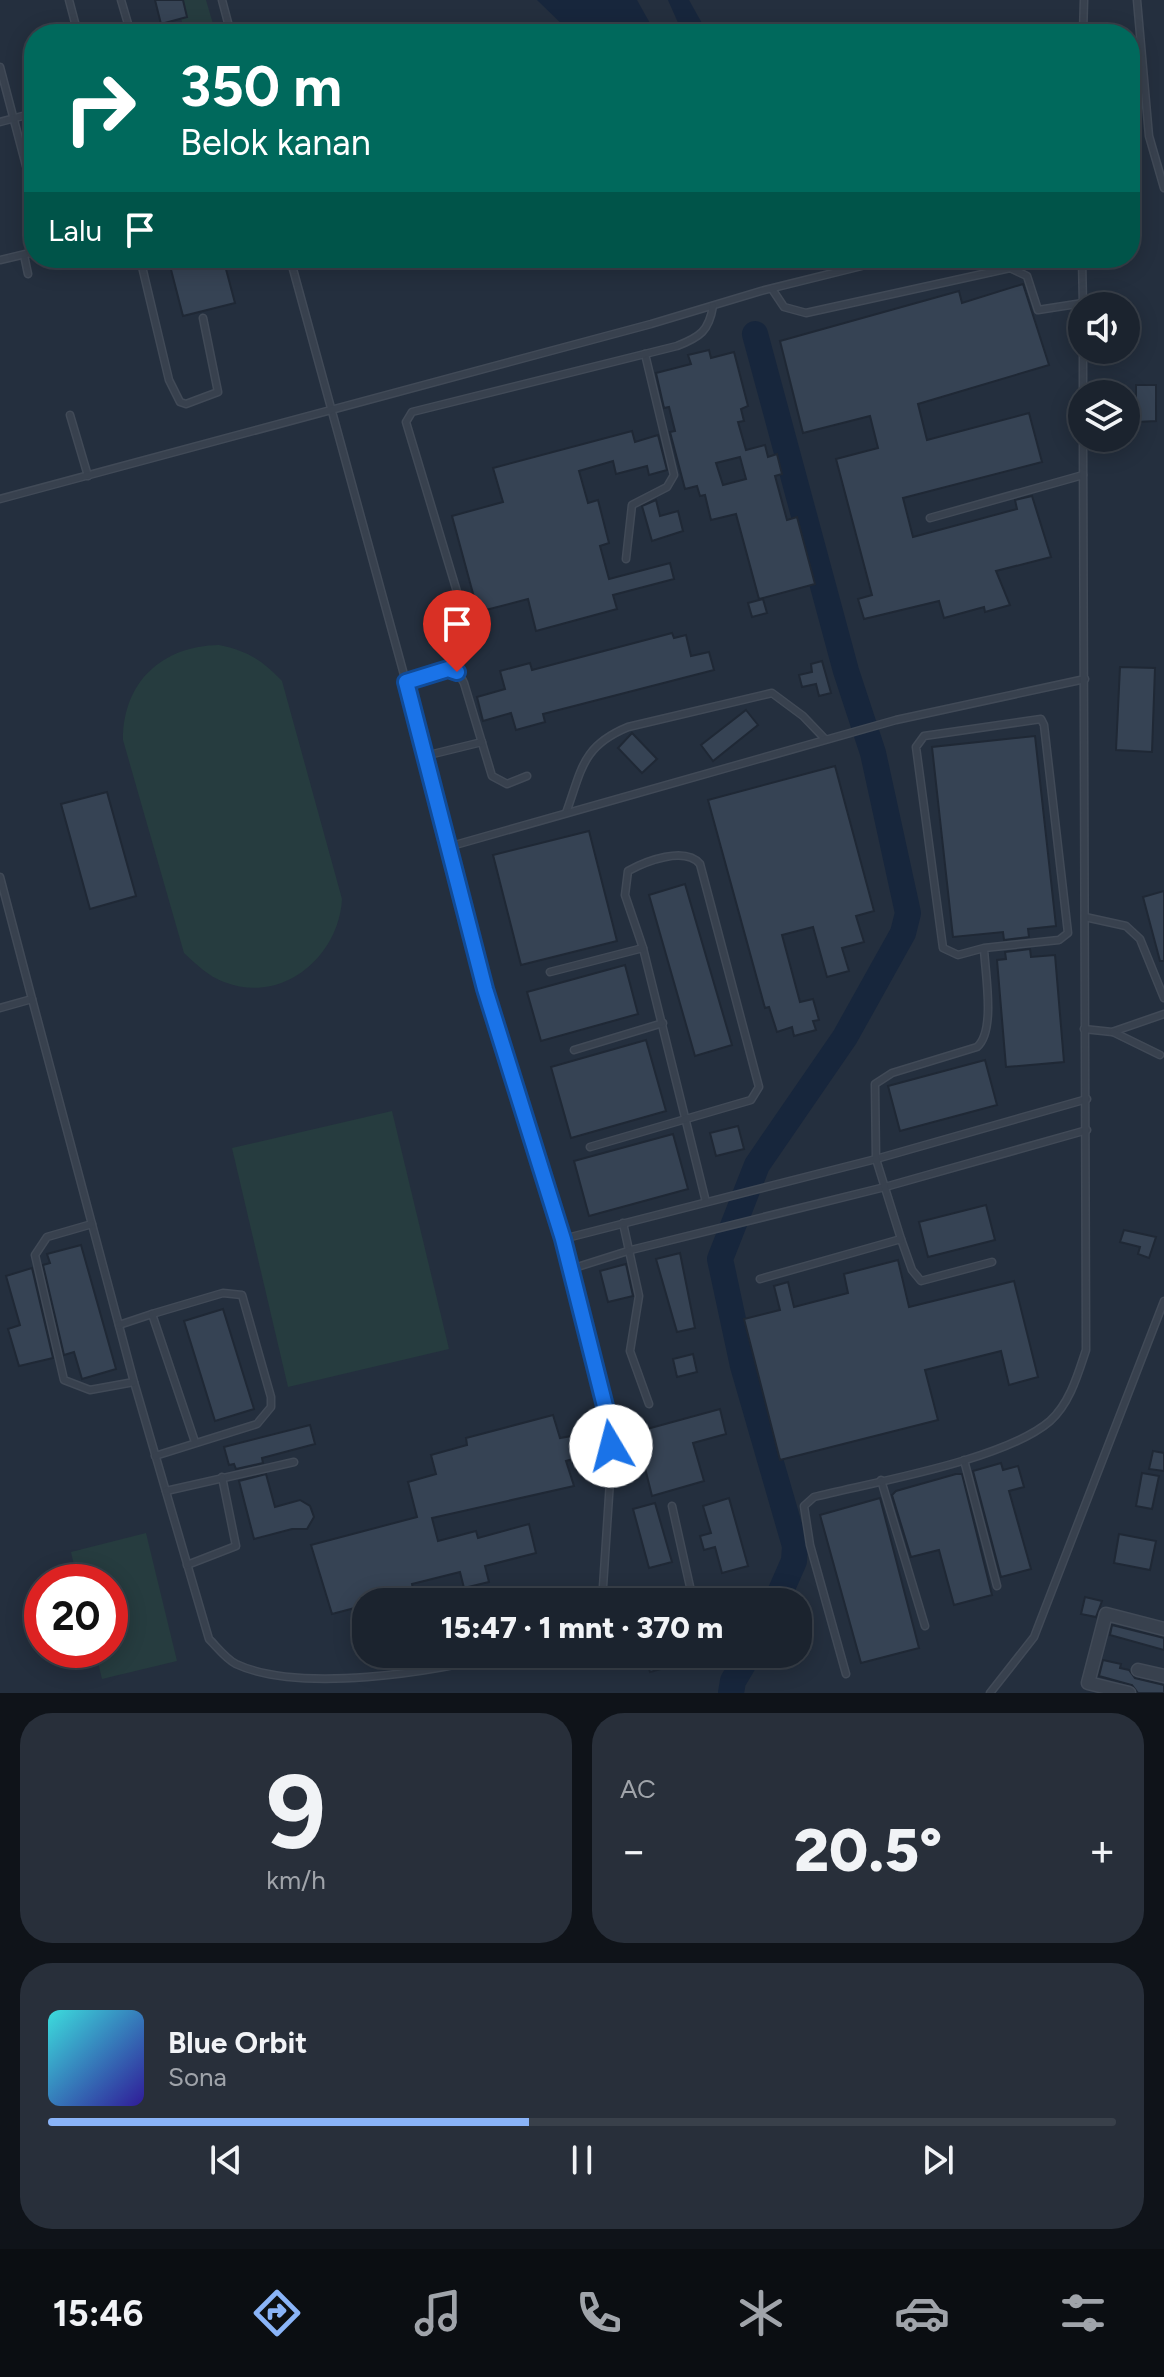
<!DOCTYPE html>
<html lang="id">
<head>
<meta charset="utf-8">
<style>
  body { margin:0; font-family:Figtree,sans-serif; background:#282f3a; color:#f1f3f6; height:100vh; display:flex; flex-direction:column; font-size:30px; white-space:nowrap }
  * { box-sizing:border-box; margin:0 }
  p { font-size:26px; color:#a0a4aa }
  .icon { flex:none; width:44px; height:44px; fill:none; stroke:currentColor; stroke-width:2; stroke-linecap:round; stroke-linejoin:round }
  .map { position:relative; height:1693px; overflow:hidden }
  .panel { display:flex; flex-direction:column; gap:20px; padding:20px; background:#0f1319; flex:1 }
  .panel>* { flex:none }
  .banner { position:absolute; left:24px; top:24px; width:1116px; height:244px; border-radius:32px; box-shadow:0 4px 20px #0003,0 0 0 2px #39404a; background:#00695c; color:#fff; overflow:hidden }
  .buttons { position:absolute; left:1068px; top:292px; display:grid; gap:16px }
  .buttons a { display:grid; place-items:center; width:72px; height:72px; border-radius:50%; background:#1b232e; box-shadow:0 4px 20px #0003,0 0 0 2px #39404a; font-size:40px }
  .speed { position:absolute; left:24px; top:1564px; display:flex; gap:16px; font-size:40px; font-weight:700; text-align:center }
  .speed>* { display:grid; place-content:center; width:104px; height:104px; border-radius:50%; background:#1b232e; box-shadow:0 4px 20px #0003,0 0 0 2px #39404a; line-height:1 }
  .speed .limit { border:12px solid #d22; background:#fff; color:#111 }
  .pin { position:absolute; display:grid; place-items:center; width:68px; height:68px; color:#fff; margin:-82px -34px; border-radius:50% 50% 50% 0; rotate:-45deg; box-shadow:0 0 8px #0007 }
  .pin .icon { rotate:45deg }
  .me { position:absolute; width:88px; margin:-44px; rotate:352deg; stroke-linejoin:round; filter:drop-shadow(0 0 6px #0008) }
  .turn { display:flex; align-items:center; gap:28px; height:168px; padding:0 24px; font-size:36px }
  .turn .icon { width:104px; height:104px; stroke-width:2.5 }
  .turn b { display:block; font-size:56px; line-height:68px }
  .then { display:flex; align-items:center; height:76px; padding:0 24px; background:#0003; gap:16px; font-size:30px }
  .big { font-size:60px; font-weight:800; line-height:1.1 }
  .panel .widget { flex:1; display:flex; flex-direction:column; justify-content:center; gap:12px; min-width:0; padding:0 28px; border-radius:32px; background:#282f3a }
  .panel .dial { align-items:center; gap:0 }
  .dial b { font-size:104px; line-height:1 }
  .song { display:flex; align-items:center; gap:24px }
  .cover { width:96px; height:96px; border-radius:12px; background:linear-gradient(135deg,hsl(180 70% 55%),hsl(250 70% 35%)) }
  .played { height:8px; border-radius:4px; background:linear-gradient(90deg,#8ab4f8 45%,#39404a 45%) }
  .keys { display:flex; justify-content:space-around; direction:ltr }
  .heat { display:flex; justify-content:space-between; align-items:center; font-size:44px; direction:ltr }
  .panel .tiles { flex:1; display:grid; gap:20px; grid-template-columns:1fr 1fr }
  .widget:last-child { grid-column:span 2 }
  .trip { position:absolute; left:352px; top:1588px; width:460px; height:80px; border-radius:32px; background:#1b232e; box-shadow:0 4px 20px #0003,0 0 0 2px #39404a; font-weight:800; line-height:80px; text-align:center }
  .dock { display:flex; height:128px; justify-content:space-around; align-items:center; background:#0b0e12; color:#a0a4aa }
  .dock .icon { width:56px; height:56px }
  .dock .active { color:#8ab4f8 }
  .dock b { font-size:36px; color:#f1f3f6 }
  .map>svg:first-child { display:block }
  .green { fill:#263c3f }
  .water { fill:#17263c }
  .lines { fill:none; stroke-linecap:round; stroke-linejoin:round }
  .river { stroke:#17263c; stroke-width:26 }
  .building { fill:#364354; stroke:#1f2835; stroke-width:2; fill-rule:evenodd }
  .service-casing { stroke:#414a57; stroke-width:9 }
  .minor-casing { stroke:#414a57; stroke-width:15 }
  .service { stroke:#38414e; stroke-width:6 }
  .minor { stroke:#38414e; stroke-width:12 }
  .route-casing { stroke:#114b97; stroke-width:20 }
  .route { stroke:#1a73e8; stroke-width:14 }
</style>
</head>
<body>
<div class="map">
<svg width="1164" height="1693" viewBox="0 0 1164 1693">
  <rect width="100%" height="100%" fill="#242f3e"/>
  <g class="green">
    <polygon points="176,0 206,0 216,34 158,34 157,30 182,22"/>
    <path d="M219 645C248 651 262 660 282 681L342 899C339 956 283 1005 224 982 208 976 197 965 184 953L123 740C123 682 162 646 219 645Z"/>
    <polygon points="392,1111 449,1349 288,1387 232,1148"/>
    <polygon points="146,1533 177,1661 102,1679 95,1650 110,1650 110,1582 78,1582 71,1552"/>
  </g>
  <g class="water">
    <polygon points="537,0 637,0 656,34 572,34"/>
    <polygon points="668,0 689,0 708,34 683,34"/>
  </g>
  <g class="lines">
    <g class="river">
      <polyline points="755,334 846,671 873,753 908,913 903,933 845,1037 757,1165 720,1259 743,1366 795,1546 794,1561 776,1602"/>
      <polyline points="731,1693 733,1681 749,1654"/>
    </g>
  </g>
  <g class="building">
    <polygon points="155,0 183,0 187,17 161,24"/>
    <polygon points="168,258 223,258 235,303 183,316"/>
    <polygon points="1023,284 1049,365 918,404 927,440 1029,413 1042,462 903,498 913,537 1017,509 1015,500 1032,496 1051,557 996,571 1010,605 985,612 984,607 944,618 939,601 864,619 858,599 872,595 836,459 878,448 870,416 803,433 780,341 959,291 962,303"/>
    <path d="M709 350 711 358 734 352 748 406 741 409 744 421 738 422 746 450 765 445 768 457 777 454 782 474 775 476 787 520 797 517 815 584 759 599 736 514 711 520 705 495 700 496 697 486 685 489 670 432 675 431 669 407 664 408 656 373 691 364 688 355ZM740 457 746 479 723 485 716 463Z"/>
    <polygon points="1136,385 1156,385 1156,421 1136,422"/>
    <polygon points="632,431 635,442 658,435 667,470 649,475 647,466 616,474 613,461 579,471 588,503 598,500 609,543 600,546 609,579 670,563 674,579 613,595 617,609 536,631 528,599 478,612 452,516 503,502 493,468"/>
    <polygon points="656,500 660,516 678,511 683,531 652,541 642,506"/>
    <polygon points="763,599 767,613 752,617 748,603"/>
    <polygon points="672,633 674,638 686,635 691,656 709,652 714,670 543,714 545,722 516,730 511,713 483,721 477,697 505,689 500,671 530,663 532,670"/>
    <polygon points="822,661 831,693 819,696 816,684 802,687 799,675 812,672 811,664"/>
    <polygon points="1120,667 1155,668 1152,752 1116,750"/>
    <polygon points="746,710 758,725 713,761 701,745"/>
    <polygon points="632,733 657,759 642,773 618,748"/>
    <polygon points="1035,736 1056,926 1028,929 1029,937 1004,940 1003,932 953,937 932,747"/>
    <polygon points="835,766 874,911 856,916 864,942 842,948 849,971 827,977 813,927 782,935 800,1002 813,999 819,1020 813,1021 816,1030 794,1036 792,1027 777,1032 769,1007 765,1008 708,800"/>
    <polygon points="107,792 136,896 90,909 61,804"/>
    <polygon points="589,831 617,941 521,965 493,855"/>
    <polygon points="685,884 732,1045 695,1056 649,895"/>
    <polygon points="1164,891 1164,961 1160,961 1143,897"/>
    <polygon points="1030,949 1031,957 1055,955 1064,1062 1006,1067 997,960 1006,959 1005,952"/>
    <polygon points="625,965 638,1014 541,1041 527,992"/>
    <polygon points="646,1040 666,1111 571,1138 551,1067"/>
    <polygon points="985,1060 997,1105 900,1131 888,1086"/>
    <polygon points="738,1126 744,1149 716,1156 710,1133"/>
    <polygon points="673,1134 688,1189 589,1216 574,1161"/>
    <polygon points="986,1205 995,1240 928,1257 919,1222"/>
    <polygon points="1124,1230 1156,1237 1149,1258 1138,1254 1140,1247 1120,1242"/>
    <polygon points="81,1245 116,1369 82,1379 74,1352 64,1355 43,1265 50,1263 47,1254"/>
    <polygon points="680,1253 695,1328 677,1332 656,1259"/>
    <polygon points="898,1260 909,1307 1014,1281 1038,1377 1009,1385 1001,1351 925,1370 938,1420 780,1460 744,1319 780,1310 774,1286 788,1282 794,1307 848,1293 844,1274"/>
    <polygon points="626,1264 633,1296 608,1302 600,1271"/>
    <polygon points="32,1268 53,1358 19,1366 8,1329 20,1325 6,1276"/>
    <polygon points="223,1309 254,1409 215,1421 184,1321"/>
    <polygon points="693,1354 697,1372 677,1377 673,1359"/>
    <polygon points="720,1409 726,1434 693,1443 704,1481 652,1496 636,1432"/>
    <polygon points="553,1415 560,1438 577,1435 583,1456 566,1461 574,1486 432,1518 438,1541 476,1531 478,1538 529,1524 536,1553 485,1566 489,1582 464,1588 460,1572 412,1584 414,1593 366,1602 366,1605 332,1614 311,1545 417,1517 408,1482 436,1474 431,1455 467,1445 466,1438"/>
    <polygon points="310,1425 315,1444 262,1458 263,1463 236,1469 234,1464 229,1465 224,1447"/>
    <polygon points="1153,1451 1164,1453 1164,1471 1149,1469"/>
    <polygon points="1001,1463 1003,1470 1018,1466 1024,1487 1009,1491 1031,1569 1001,1577 973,1471"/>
    <polygon points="1142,1473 1159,1476 1152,1509 1136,1506"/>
    <polygon points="266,1474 275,1507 300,1500 310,1506 314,1517 307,1529 292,1529 254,1539 239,1481"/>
    <polygon points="956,1474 962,1474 992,1595 954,1605 939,1550 911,1557 892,1495 896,1491"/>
    <polygon points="729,1498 748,1566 722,1573 715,1547 704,1550 700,1536 711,1533 703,1506"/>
    <polygon points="880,1498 919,1648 861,1663 820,1515"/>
    <polygon points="655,1503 672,1562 649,1568 633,1509"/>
    <polygon points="1119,1534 1156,1541 1150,1570 1114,1563"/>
    <polygon points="1085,1597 1102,1601 1096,1617 1081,1614"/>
    <polygon points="1112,1625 1164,1638 1164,1650 1110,1635"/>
    <polygon points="645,1654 701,1654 701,1658 650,1672"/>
    <polygon points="1103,1660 1121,1664 1120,1668 1129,1670 1135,1678 1164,1685 1164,1693 1138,1693 1132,1685 1099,1676"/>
  </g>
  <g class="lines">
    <g class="service-casing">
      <g id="service">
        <polyline points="69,0 78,34"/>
        <polyline points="121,0 131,34"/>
        <polyline points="222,0 231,34"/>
        <polyline points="1137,0 1149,136 1164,188"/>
        <polyline points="1083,34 1084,0"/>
        <polyline points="0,67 34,196"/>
        <polyline points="0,122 34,113"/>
        <polyline points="24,255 28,274"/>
        <polyline points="140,258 169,380 180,402 186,404 218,392 203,318"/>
        <polyline points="290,258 406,682 485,989 563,1239 608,1418 610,1481 602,1602"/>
        <polyline points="987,258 991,272"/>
        <polyline points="1082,258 1083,306"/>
        <polyline points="0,260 34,252"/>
        <polyline points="772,289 784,307 806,313 1010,268 1027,276 1038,310 1083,303"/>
        <polyline points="1083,350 1083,394"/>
        <polyline points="70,415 88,476"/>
        <polyline points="0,499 651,324 761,291 894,258"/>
        <polyline points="930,518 1083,475"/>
        <polyline points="626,559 632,505 667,487 674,475 645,354"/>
        <path d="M458 595 406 422 412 412 677 346C700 337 709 331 713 306"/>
        <path d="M406 682C424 676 454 659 464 683L492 776 507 784 527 776"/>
        <polyline points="425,756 482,742"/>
        <path d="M566 813C582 769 582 746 628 727L772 693 803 716 825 739"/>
        <polyline points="448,847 896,720 1085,679"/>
        <polyline points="0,877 32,999 0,1008"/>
        <polyline points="1085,917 1126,926 1140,939 1164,998"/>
        <polyline points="643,948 706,1202"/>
        <path d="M550 972 643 948 625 895 628 871C646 861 685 846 700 864L759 1087 751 1100 590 1147"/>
        <path d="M32 999 134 1382 209 1639C217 1647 226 1659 236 1664 298 1693 435 1673 501 1654"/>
        <polyline points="1084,1029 1112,1032 1164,1014"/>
        <polyline points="1113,1032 1160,1055"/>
        <polyline points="574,1050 663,1023"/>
        <polyline points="623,1223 639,1296 630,1351 649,1404"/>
        <polyline points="92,1224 47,1237 35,1255 64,1380 90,1390 134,1382"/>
        <polyline points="563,1239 876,1159 1087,1099"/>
        <polyline points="901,1239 912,1270 921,1281 992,1262"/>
        <polyline points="571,1269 631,1250 885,1187 1087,1130"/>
        <path d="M760 1279 901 1239 876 1159 875 1084 892 1073 977 1047C996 1031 985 973 984 948L1059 940 1068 933 1044 725 1041 719 924 736 916 747 943 948 958 955 984 948"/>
        <polyline points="119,1325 152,1314"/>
        <polyline points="155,1456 257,1424 271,1407 271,1397 242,1295 223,1293 152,1314 195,1442"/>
        <polyline points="964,1460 997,1586"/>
        <polyline points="881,1480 925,1626"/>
        <polyline points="166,1491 294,1462"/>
        <polyline points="672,1506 691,1591 687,1602"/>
        <polyline points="187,1565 236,1546 222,1477"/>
        <path d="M846 1674 810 1545 804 1506 814 1497C874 1482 1005 1460 1050 1421 1070 1403 1078 1374 1086 1350L1083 438"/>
        <polyline points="990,1693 1034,1637 1164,1301"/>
      </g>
    </g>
    <g class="minor-casing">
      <g id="minor">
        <polyline points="1138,1670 1164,1676"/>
        <polyline points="1129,1693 1088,1683 1106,1614 1164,1629"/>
      </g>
    </g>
    <use href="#service" class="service"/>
    <use href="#minor" class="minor"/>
  </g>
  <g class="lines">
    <g class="route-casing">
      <polyline id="route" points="457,672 448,669 406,682 485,989 563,1239 608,1418 611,1446"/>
    </g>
    <use href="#route" class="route"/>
  </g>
</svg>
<div class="buttons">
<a><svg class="icon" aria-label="sound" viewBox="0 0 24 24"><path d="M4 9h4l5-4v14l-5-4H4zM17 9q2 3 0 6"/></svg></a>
<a><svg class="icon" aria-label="layers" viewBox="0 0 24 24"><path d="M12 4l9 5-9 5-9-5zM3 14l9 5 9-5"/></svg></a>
</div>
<div class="speed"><div class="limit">20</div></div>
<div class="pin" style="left:457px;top:672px;background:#d93025"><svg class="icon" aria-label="arrive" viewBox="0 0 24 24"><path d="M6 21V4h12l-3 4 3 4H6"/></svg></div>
<svg class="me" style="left:611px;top:1446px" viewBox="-20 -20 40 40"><circle r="19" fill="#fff"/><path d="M0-13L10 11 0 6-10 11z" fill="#1a73e8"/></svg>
<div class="trip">15:47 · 1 mnt · 370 m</div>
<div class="banner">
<div class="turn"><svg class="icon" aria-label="right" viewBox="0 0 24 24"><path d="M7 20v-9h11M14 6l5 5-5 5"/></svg><div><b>350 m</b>Belok kanan</div></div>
<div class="then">Lalu<svg class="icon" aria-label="arrive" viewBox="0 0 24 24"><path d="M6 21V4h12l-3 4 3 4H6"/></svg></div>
</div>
</div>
<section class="panel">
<div class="tiles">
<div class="widget dial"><b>9</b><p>km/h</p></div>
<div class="widget"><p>AC</p>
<div class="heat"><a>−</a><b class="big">20.5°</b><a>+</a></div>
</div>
<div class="widget">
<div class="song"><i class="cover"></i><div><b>Blue Orbit</b><p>Sona</p></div></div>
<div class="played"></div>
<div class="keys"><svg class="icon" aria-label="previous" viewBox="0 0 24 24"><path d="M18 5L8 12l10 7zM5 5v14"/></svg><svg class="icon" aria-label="pause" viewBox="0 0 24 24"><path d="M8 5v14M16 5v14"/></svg><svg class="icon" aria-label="next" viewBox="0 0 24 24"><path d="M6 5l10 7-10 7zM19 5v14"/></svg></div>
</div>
</div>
</section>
<nav class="dock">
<b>15:46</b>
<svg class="icon active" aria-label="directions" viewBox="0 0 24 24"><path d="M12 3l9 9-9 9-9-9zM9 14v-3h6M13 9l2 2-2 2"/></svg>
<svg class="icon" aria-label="music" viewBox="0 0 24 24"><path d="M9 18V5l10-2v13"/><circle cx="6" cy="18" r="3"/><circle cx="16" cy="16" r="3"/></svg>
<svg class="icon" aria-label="phone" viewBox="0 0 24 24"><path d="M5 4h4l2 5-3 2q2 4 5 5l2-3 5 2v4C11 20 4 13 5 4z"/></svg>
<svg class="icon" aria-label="climate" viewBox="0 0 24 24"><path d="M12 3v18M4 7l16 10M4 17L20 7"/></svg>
<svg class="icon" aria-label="car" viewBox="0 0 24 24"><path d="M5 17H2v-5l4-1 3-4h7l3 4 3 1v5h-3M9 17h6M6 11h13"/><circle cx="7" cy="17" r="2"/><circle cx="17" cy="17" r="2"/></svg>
<svg class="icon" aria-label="filters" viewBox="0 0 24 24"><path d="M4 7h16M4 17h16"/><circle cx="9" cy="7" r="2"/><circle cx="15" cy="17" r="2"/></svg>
</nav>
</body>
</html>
